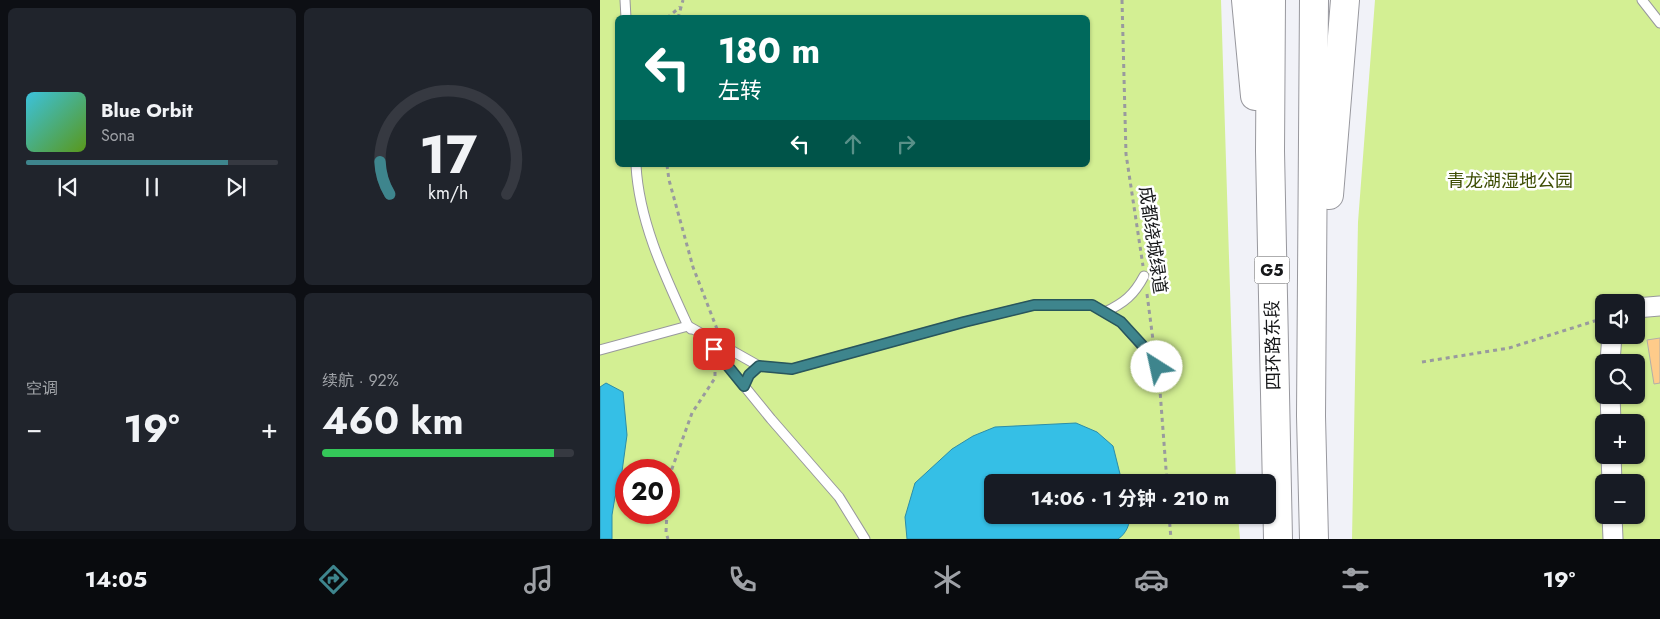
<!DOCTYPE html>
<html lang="zh">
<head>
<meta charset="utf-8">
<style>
  body { margin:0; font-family:Jost,"Noto Sans SC",sans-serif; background:#20242c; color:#f1f3f6; height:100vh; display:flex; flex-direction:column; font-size:19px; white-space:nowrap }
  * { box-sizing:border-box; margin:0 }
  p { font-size:16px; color:#9ea1a6 }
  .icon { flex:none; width:28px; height:28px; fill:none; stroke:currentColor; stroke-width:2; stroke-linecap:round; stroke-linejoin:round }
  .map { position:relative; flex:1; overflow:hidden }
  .panel { display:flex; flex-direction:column; gap:8px; padding:8px; background:#0d0f14; width:600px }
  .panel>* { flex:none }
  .guide { position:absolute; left:15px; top:15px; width:475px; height:152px; border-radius:8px; box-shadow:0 1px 4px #0004; background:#00695c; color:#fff; overflow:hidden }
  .fabs { position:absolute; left:995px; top:294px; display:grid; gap:10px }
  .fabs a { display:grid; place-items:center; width:50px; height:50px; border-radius:8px; background:#171b24; box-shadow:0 1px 4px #0004; font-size:25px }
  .speed { position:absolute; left:15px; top:459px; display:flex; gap:10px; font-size:25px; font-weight:700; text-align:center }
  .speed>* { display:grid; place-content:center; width:65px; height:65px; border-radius:50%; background:#171b24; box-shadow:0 1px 4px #0004; line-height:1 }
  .speed .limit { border:8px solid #d22; background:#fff; color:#111 }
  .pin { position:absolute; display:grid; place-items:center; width:42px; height:42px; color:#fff; margin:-21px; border-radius:10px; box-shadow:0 2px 8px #0006 }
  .me { position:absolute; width:55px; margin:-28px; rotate:325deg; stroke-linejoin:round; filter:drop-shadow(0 0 4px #0008) }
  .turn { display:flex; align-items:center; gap:18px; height:105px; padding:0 20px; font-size:22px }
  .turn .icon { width:65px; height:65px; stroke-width:2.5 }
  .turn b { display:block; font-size:35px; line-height:42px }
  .lanes { display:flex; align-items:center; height:48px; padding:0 20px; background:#0003; justify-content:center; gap:25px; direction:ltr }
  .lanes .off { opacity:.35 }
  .big { font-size:38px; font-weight:700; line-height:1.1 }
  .panel .card { flex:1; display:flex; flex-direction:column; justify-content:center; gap:8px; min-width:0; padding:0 18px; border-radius:8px; background:#20242c }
  .panel .dial { align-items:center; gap:0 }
  .dial svg { height:130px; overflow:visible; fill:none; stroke:#363941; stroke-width:7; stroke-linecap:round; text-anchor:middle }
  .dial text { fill:#f1f3f6; stroke:none }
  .song { display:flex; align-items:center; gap:15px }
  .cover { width:60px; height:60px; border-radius:8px; background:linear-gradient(135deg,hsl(190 70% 55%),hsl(90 70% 35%)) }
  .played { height:5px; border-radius:2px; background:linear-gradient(90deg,#3e858d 80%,#363941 80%) }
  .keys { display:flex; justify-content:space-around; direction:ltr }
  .heat { display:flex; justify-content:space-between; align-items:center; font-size:28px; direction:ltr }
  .charge { height:8px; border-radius:4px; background:linear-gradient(90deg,#34c759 92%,#363941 0) }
  .panel .tiles { flex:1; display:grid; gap:8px; grid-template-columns:repeat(2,1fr) }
  .trip { position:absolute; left:384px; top:474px; width:292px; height:50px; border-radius:8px; background:#171b24; box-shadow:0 1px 4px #0004; font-weight:700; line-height:50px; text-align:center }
  .menu { display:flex; height:80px; justify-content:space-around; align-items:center; background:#090b0e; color:#9ea1a6 }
  .menu .icon { width:35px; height:35px }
  .menu .on { color:#3e858d }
  .menu b { font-size:22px; color:#f1f3f6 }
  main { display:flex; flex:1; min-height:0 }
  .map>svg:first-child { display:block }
  .green { fill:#d3ef93; fill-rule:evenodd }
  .water { fill:#35bfe6; stroke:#2c8da8 }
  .building { fill:#fecb8a; stroke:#b2aea8 }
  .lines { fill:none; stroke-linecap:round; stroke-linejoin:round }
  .lane-casing { stroke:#98989e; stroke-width:11 }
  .street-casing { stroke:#98989e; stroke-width:21 }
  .highway-casing { stroke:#98989e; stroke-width:30 }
  .path { stroke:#999a9e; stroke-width:3; stroke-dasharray:4 4; stroke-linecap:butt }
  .lane { stroke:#fff; stroke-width:9 }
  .street { stroke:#fff; stroke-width:19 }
  .highway { stroke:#fff; stroke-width:28 }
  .route-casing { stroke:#28565c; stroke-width:12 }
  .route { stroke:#3e858d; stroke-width:9 }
  .labels { text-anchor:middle; stroke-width:5; stroke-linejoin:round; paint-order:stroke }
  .shield { fill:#fff; stroke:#5c5d5e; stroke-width:1 }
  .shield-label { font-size:16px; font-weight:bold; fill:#161719 }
  .park-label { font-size:18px; fill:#3d4d03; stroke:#fff }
  .street-label { font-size:18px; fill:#161719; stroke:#fff }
</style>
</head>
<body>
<main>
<section class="panel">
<div class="tiles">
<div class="card">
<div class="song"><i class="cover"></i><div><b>Blue Orbit</b><p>Sona</p></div></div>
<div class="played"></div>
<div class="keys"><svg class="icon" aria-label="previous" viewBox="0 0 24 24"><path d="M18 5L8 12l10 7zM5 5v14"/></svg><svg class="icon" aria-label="pause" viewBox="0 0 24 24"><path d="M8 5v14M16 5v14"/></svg><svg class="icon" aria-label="next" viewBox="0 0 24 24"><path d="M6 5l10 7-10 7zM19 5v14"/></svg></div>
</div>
<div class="card dial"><svg viewBox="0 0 100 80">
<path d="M14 69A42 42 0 1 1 86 69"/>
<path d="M14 69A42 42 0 0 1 8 49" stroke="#3e858d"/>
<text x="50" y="56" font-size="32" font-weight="700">17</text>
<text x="50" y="72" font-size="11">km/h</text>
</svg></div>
<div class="card"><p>空调</p>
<div class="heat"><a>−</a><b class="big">19°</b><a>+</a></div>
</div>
<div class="card"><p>续航 · 92%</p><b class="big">460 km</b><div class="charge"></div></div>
</div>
</section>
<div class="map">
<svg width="1060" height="539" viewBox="0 0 1060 539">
  <rect width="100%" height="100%" fill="#f1f2f8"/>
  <g class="green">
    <path d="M0 0H621L636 482H392V515H638L640 539H0ZM18 18H488V165H18ZM26 470H69V512H26Z"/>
    <path d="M775 0H1060V539H752L758 222ZM1004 302H1036V335H1004ZM1004 362H1036V395H1004ZM1004 422H1036V455H1004ZM1004 482H1036V515H1004Z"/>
  </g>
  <g class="water">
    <polygon points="6,383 23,392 27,435 21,479 15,497 12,515 12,539 0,539 0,387"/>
    <path d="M476 423 497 432 513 446 522 482H392V515H529C531 523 526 534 518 539H307L305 517 315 483 352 449 373 436 395 427Z"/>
  </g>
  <polygon class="building" points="1060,338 1060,383 1054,384 1047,340"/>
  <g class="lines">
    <g class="lane-casing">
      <g id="lane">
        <polyline points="25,0 26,18"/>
        <polyline points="1042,0 1060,23"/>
        <path d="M36 165C39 222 65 276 88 326L91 329"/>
        <path d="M505 312C524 303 534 295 544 276"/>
        <polyline points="101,337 114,349 171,419 239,497 265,539"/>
        <polyline points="0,350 88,326 159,366 192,369 364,322 434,305 492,305 521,322 543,347 557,367"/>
        <polyline points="144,385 149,375 159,366"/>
      </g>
    </g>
    <g class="street-casing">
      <g id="street">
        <polyline points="1036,308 1060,306"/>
        <polyline points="1010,362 1012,335"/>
        <polyline points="1010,395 1011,422"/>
        <polyline points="1011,455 1012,482"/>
        <polyline points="1012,515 1013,539"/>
      </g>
    </g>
    <g class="highway-casing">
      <g id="highway">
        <polyline points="646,0 655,96"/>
        <polyline points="671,0 670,151 678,539"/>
        <polyline points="714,0 711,416 714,539"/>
        <polyline points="729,195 745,0"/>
      </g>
    </g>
    <g class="path">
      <polyline points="522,0 526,154 543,266"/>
      <polyline points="67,18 80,7"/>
      <polyline points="78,18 83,0"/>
      <polyline points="67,165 69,180 93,267 117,329"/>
      <polyline points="547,294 553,340"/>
      <polyline points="822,362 909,348 1004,318"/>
      <polyline points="559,378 567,482"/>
      <polyline points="69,477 92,413 115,378 115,369"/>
      <polyline points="67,512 66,532 68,539"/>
      <polyline points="569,515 571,539"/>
    </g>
    <use href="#lane" class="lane"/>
    <use href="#street" class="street"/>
    <use href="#highway" class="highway"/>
  </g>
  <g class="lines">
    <g class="route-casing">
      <polyline id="route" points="114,349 144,386 149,375 159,366 192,369 364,322 434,305 492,305 521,322 543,346 557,367"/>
    </g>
    <use href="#route" class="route"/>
  </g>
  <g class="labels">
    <rect class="shield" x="654.5" y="256.5" width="35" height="27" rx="4"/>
    <g class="shield-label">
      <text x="672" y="276">G5</text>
    </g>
    <g class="park-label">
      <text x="910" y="187">青龙湖湿地公园</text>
    </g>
    <g class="street-label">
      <text transform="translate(553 240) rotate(82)" y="6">成都绕城绿道</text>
      <text transform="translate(673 345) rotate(-91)" y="6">四环路东段</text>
    </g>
  </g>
</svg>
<div class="fabs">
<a><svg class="icon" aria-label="sound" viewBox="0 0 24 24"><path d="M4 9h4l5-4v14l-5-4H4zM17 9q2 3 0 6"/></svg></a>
<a><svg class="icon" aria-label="search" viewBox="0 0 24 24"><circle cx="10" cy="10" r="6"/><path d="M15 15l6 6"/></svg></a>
<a>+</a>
<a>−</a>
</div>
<div class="speed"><div class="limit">20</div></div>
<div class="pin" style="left:114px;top:349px;background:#d93025"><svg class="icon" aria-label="arrive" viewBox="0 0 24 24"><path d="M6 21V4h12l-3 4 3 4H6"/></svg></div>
<svg class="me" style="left:557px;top:367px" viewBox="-20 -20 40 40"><circle r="19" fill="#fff"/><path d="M0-13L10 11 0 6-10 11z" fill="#3e858d"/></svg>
<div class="trip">14:06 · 1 分钟 · 210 m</div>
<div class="guide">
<div class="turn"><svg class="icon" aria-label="left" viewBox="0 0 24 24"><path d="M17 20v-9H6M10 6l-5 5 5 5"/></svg><div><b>180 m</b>左转</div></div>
<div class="lanes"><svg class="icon" aria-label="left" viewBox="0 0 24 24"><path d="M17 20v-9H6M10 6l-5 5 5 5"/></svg><svg class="icon off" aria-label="ahead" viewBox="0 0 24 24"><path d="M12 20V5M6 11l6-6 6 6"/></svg><svg class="icon off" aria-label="right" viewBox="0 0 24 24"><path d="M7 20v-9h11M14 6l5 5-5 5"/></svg></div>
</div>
</div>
</main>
<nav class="menu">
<b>14:05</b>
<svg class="icon on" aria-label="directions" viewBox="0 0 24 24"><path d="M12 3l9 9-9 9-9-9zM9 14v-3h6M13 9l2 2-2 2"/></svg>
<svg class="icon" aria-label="music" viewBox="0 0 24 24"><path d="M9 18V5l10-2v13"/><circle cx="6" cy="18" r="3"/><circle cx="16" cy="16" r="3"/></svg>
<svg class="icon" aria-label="phone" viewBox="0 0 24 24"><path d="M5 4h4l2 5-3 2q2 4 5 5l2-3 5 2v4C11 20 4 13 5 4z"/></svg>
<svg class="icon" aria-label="climate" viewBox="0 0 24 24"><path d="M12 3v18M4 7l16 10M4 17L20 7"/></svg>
<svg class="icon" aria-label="car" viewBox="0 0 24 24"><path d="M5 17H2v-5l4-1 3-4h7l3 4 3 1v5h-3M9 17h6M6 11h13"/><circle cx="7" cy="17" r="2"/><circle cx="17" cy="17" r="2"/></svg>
<svg class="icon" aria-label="filters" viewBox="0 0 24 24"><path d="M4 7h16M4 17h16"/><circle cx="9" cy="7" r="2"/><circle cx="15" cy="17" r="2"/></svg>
<b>19°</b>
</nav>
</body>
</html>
